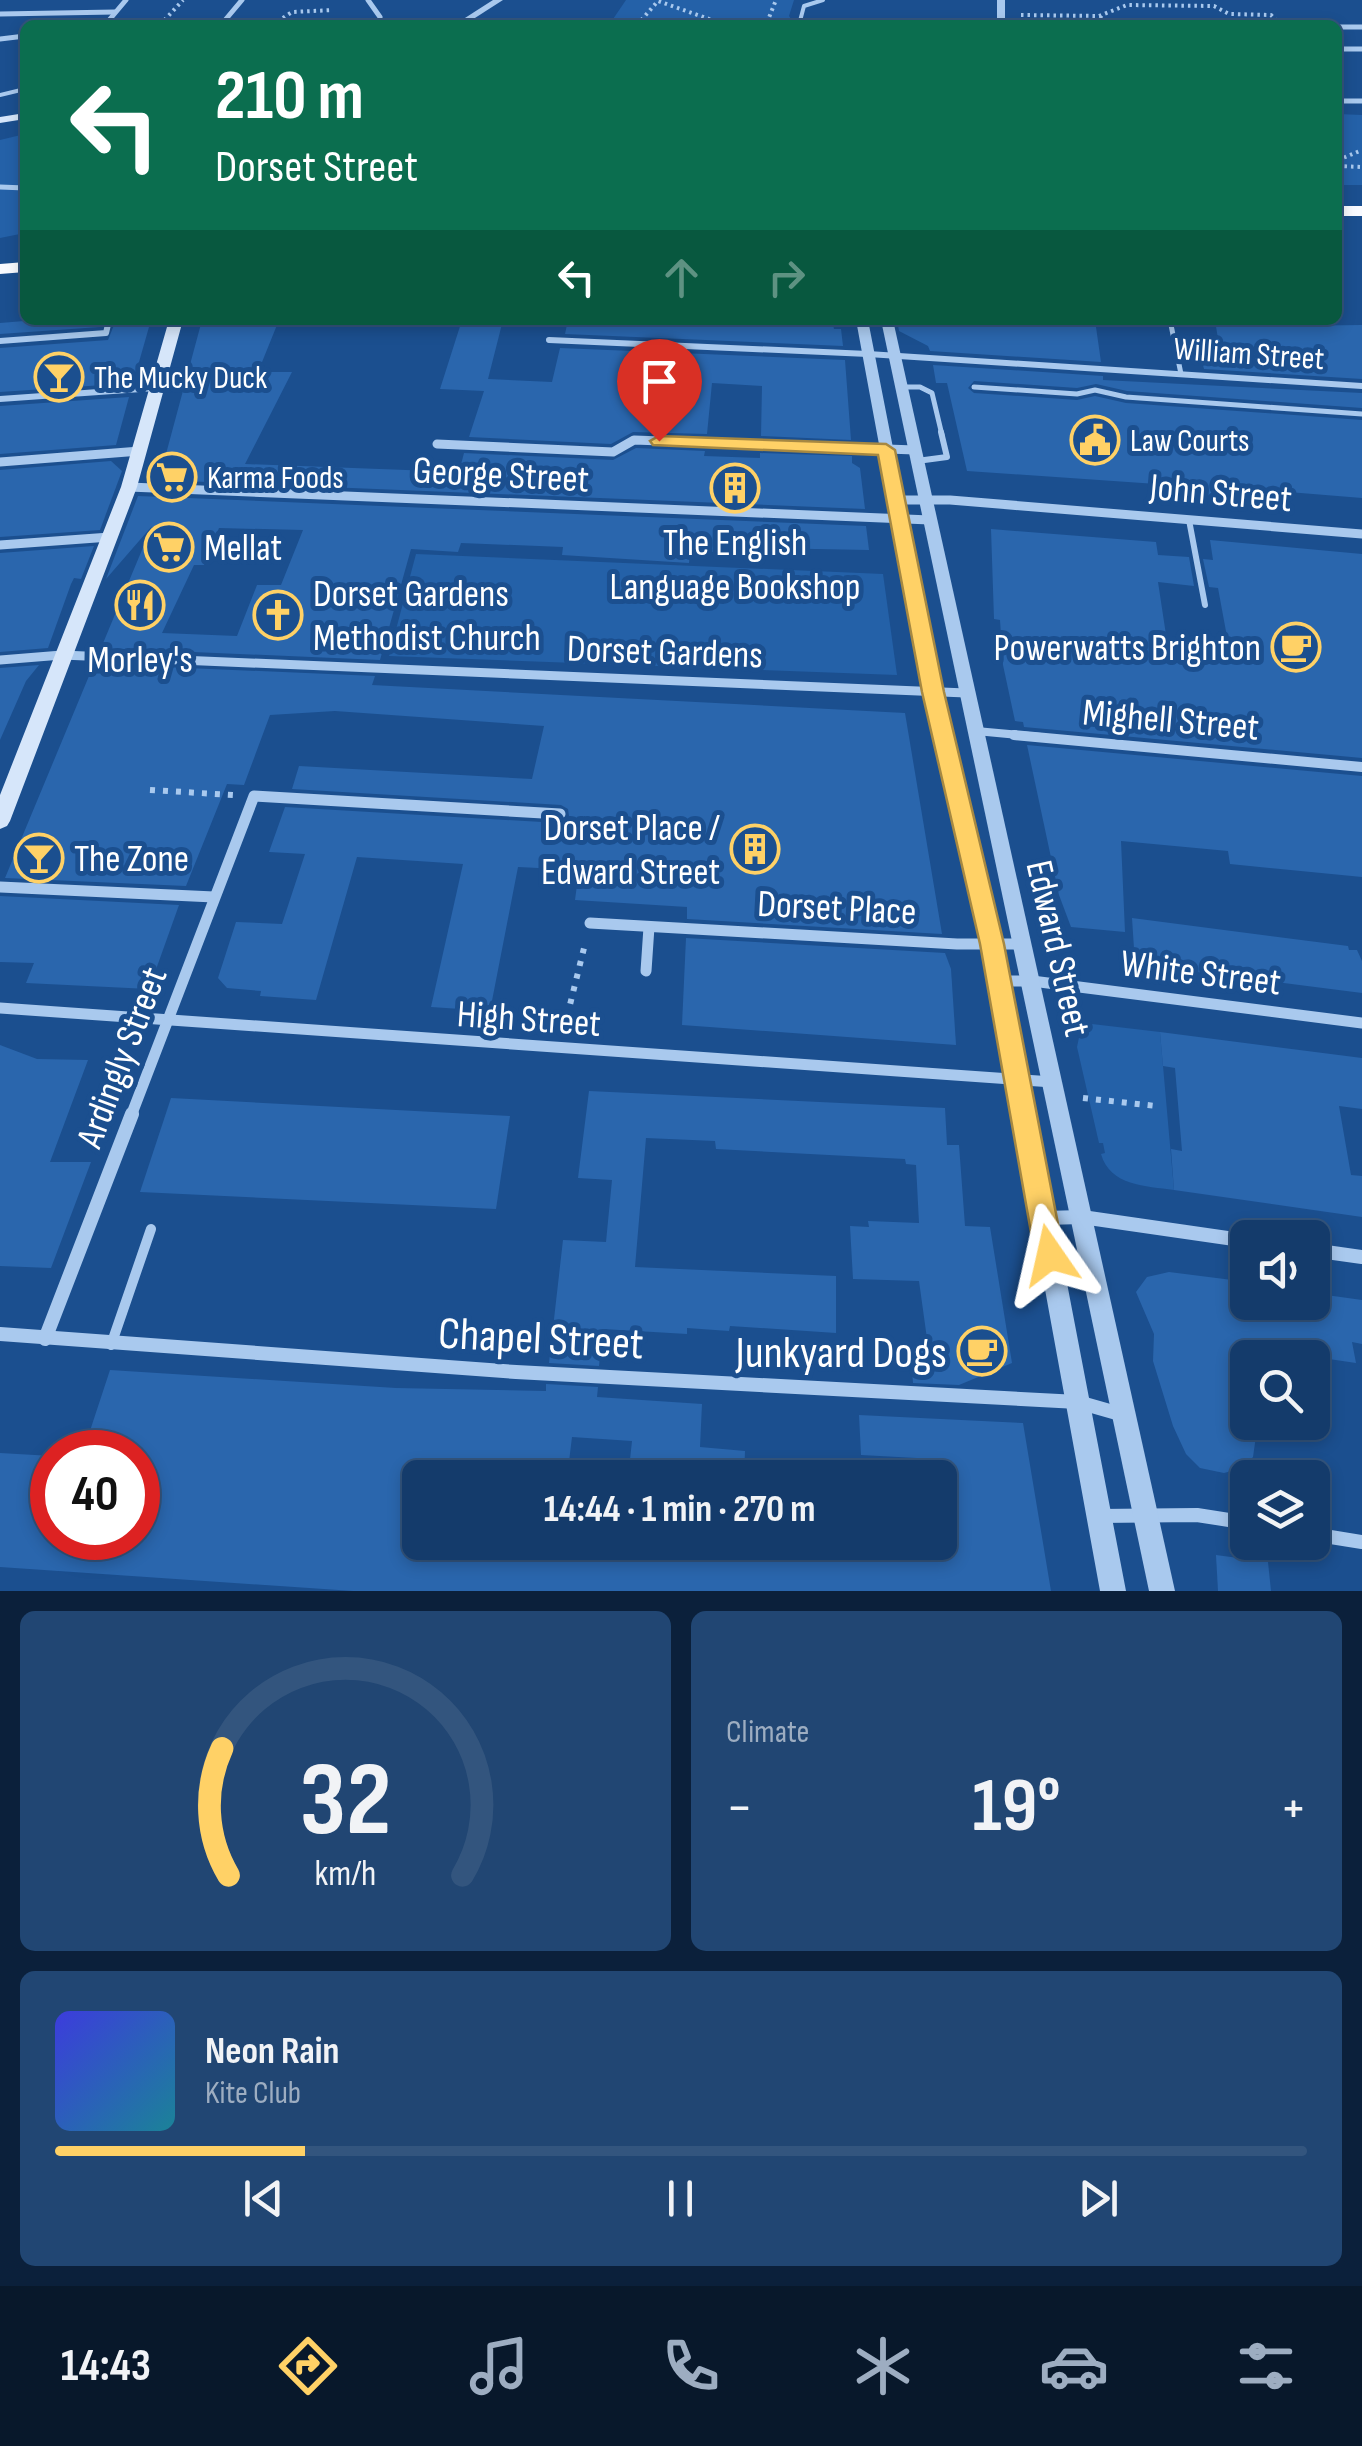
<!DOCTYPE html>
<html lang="en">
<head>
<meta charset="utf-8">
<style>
  body { margin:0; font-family:"Sofia Sans Condensed",sans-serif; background:#214673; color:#f1f3f6; height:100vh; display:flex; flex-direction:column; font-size:38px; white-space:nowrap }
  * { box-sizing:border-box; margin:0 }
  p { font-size:32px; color:#9dadc1 }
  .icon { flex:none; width:55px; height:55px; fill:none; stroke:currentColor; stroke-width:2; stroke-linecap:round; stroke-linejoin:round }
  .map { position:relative; height:1591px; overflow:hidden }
  .sheet { display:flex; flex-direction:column; gap:20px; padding:20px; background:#0b203b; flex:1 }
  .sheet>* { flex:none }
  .top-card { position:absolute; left:20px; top:20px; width:1322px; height:305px; border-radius:15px; box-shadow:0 5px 15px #0003,0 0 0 2px #33557e; background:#0b6e4f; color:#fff; overflow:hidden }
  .buttons { position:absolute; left:1230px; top:1220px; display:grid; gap:20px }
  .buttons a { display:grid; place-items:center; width:100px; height:100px; border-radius:15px; background:#143b6b; box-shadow:0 5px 15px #0003,0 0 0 2px #33557e; font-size:50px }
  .speed { position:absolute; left:30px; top:1430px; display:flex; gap:20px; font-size:50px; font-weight:700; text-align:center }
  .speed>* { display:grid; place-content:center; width:130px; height:130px; border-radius:50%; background:#143b6b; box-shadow:0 5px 15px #0003,0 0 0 2px #33557e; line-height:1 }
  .speed .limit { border:15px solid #d22; background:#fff; color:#111 }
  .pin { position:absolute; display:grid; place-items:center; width:85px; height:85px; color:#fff; margin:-102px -42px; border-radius:50% 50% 50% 0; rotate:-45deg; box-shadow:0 0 10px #0007 }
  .pin .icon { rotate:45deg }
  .me { position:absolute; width:110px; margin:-55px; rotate:349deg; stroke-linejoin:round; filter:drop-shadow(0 0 8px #0008) }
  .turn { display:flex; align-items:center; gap:35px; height:210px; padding:0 30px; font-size:45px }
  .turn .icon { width:130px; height:130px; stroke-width:2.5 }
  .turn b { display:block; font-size:70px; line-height:85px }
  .lanes { display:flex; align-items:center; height:95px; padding:0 30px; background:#0003; justify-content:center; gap:50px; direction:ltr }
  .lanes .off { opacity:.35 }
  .big { font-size:75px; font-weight:700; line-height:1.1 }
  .sheet .tile { flex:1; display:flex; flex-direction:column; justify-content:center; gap:15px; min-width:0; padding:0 35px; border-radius:15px; background:#214673 }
  .sheet .dial { align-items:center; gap:0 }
  .dial svg { height:260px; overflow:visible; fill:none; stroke:#33557e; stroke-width:7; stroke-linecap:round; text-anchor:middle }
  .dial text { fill:#f1f3f6; stroke:none }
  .song { display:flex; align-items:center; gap:30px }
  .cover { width:120px; height:120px; border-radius:15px; background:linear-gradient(135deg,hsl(240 70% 55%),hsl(190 70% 35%)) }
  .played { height:10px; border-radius:5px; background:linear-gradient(90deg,#ffd166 20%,#33557e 20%) }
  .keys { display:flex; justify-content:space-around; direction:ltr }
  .heat { display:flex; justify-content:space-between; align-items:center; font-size:55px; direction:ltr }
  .sheet .tiles { flex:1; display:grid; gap:20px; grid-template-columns:1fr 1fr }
  .tile:last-child { grid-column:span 2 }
  .trip { position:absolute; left:402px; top:1460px; width:555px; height:100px; border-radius:15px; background:#143b6b; box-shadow:0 5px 15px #0003,0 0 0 2px #33557e; font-weight:700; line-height:100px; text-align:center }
  .dock { display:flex; height:160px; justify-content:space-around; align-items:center; background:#08182b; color:#9dadc1 }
  .dock .icon { width:70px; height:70px }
  .dock .current { color:#ffd166 }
  .dock b { font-size:45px; color:#f1f3f6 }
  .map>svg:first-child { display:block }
  .green { fill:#2461a8 }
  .building { fill:#2a66ad; fill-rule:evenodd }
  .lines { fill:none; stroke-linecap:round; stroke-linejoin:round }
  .path-far1 { stroke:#a9c9ee; stroke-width:4; stroke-dasharray:2.5 4; stroke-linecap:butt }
  .path { stroke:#a9c9ee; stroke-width:6; stroke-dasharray:5 8; stroke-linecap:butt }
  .service-far3 { stroke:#a9c9ee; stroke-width:4 }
  .service-far2 { stroke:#a9c9ee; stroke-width:5 }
  .service-far1 { stroke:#a9c9ee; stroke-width:6 }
  .service { stroke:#a9c9ee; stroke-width:10 }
  .pedestrian-far2 { stroke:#a9c9ee; stroke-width:5 }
  .pedestrian-far1 { stroke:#a9c9ee; stroke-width:8 }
  .pedestrian { stroke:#a9c9ee; stroke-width:10 }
  .minor-far4 { stroke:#a9c9ee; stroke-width:5 }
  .minor-far3 { stroke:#a9c9ee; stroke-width:6 }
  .minor-far2 { stroke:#a9c9ee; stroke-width:9 }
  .minor-far1 { stroke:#a9c9ee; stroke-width:11 }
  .minor { stroke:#a9c9ee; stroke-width:14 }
  .tertiary { fill:#a9c9ee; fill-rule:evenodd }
  .secondary { fill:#d6e6fa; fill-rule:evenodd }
  .trunk { fill:#f8faff; fill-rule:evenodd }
  .route { fill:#ffd166; stroke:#a68842; stroke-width:2.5 }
  .labels { text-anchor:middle; stroke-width:10; stroke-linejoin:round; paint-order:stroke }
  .far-street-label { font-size:32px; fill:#fff; stroke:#1b4f8f }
  .far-poi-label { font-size:32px; fill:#fff; stroke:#1b4f8f; text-anchor:start }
  .street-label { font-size:38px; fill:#fff; stroke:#1b4f8f }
  .poi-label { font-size:38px; fill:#fff; stroke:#1b4f8f; text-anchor:start }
  .near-street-label { font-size:45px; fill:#fff; stroke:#1b4f8f }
  .near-poi-label { font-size:45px; fill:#fff; stroke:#1b4f8f; text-anchor:end }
</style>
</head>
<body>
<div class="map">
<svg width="1362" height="1591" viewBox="0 0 1362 1591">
  <rect width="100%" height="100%" fill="#1b4f8f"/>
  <g class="green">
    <polygon points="626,0 794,0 789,16 795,25 609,25"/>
    <polygon points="1338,114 1362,115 1362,185 1338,185"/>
    <polygon points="25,134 25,233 0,238 0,140"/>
    <polygon points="416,554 883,574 897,675 389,656"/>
    <path d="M1092 1024 1160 1032 1174 1190C1146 1186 1110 1186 1101 1154L1105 1153 1103 1143H1099L1077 1047 1081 1028Z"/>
  </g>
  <g class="building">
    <polygon points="36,320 102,320 100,327 0,334 0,323"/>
    <polygon points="116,320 151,320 133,383 0,392 0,348 108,340"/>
    <polygon points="202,320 279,320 258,372 292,372 245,464 459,472 464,453 613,460 636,448 705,451 704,456 760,458 760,453 852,456 852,463 860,468 865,509 159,480"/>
    <polygon points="462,320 503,320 488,379 552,382 560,348 845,360 851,440 761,436 762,386 712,383 707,434 633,432 611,444 469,437 484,391 440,389"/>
    <polygon points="568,320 832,320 834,329 841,329 843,346 565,334"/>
    <polygon points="897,320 1095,320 1101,362 930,351 928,346 899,331"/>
    <polygon points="1215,320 1274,320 1276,326 1362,325 1362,379 1204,369 1196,338 1218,339"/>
    <polygon points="933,365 1103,376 1103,380 1362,393 1362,408 1127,391 1096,384 1077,388 974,381 968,388 974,393 1077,400 1095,396 1126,403 1362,420 1362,498 1215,486 1217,496 1173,493 1171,485 967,471 947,383 936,383"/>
    <polygon points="129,397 116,445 0,454 0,406"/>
    <polygon points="111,461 122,471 100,530 0,537 0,470"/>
    <path d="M138 496 866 526 869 550 763 548 764 554 690 551 689 563 562 555 563 547 461 543 458 552 411 549 380 660 101 648 152 526 106 579ZM219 528 303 530 281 585H257L237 636 162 633 194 565H204Z"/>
    <polygon points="991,529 1156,542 1158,555 1189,557 1194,586 1158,582 1168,648 1230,653 1218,588 1209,587 1203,559 1213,560 1210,540 1362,554 1362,758 1024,727 1023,722 1015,721 1003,665 1000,620 994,619"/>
    <polygon points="94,546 81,579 74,578 71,584 48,648 0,652 0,553"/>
    <polygon points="94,664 375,676 372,685 905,713 942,934 687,919 687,907 575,900 579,870 518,867 490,1011 431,1007 463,864 357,857 316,1000 260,996 261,991 227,988 218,978 236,922 282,924 305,854 269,852 285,807 559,823 569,816 568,809 561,805 292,789 299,766 532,779 544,726 335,711 270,715 244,785 227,784 186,886 5,878"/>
    <polygon points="39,665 26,681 0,740 0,668"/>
    <polygon points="1027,745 1362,776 1362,877 1230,864 1228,851 1121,841 1125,932 1071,927 1059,895"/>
    <polygon points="0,896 179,905 149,989 26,983 34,963 0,962"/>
    <polygon points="1132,918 1348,946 1349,950 1357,950 1362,961 1362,993 1135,964"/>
    <polygon points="686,938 945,953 951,969 956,1045 682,1025"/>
    <polygon points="1160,1032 1362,1058 1362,1109 1339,1106 1351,1175 1362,1176 1362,1217 1174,1190 1171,1149 1182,1151 1175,1068 1163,1066"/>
    <polygon points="0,1045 37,1059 88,1060 50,1162 91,1162 51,1268 0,1266"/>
    <polygon points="589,1091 945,1108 947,1145 959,1145 965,1226 990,1227 1012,1363 959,1385 913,1383 910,1346 928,1346 919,1281 853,1279 850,1226 869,1227 868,1221 919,1223 916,1165 906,1164 905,1159 716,1149 715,1141 646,1138 635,1267 836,1276 836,1333 730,1326 729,1331 687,1328 687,1334 603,1329 599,1366 549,1363 563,1240 606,1242 612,1180 578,1178"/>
    <polygon points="171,1098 510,1116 496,1209 140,1192"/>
    <polygon points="1169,1272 1248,1282 1248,1302 1312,1302 1312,1293 1362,1300 1362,1344 1352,1342 1356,1363 1248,1347 1248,1422 1258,1422 1253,1457 1243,1468 1224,1473 1200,1468 1186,1454 1173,1426 1153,1361 1154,1334 1136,1292 1147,1277"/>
    <polygon points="110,1370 396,1388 546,1391 546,1384 598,1387 597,1397 702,1404 700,1447 745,1451 744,1478 628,1478 632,1441 572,1437 567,1478 420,1478 420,1542 879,1542 879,1552 935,1557 934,1542 940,1542 940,1478 935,1459 861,1455 859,1415 1023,1423 1051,1591 353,1591 0,1567 0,1453 52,1456 52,1538 138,1538 138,1452 83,1452"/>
    <polygon points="1216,1555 1268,1562 1271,1591 1218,1591"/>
  </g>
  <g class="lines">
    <g class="path-far1">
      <polyline points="1021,15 1099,16 1127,5 1214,6 1229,14 1271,15 1281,25"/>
      <polyline points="1100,17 1111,25"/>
      <polyline points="160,25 183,0"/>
      <polyline points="272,25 292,12 333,10"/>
      <polyline points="637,25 658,1 726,25"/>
      <polyline points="760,25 768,20 776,0"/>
      <polyline points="1338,160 1362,150"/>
      <polyline points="1338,166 1362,167"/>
    </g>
    <g class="path">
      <polyline points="150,790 233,795"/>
      <polyline points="564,1029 585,944"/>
      <polyline points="1083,1098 1156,1106"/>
    </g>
    <g class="service-far3">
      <polyline points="806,25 800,21 804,6 823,0"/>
      <polyline points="0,95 25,89"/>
    </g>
    <g class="service-far2">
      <polyline points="1170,320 1181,374"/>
      <polyline points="900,387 920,387 932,393 942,435"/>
      <polyline points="974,387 1077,394 1095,390 1126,397 1362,414"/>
    </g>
    <g class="service-far1">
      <polyline points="917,461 947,457 941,432"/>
      <polyline points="1189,520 1205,605"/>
    </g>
    <polyline class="service" points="111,1345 151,1229"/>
    <g class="pedestrian-far2">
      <polyline points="368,0 380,17"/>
      <polyline points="0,14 115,12"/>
      <polyline points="105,25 126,0"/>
      <polyline points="221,25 242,0"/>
      <polyline points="0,39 25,36"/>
      <polyline points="0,187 25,188"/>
    </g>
    <polyline class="pedestrian-far1" points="976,731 1041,737"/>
    <polyline class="pedestrian" points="1014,735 1362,767"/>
    <g class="minor-far4">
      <polyline points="1338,27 1362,27"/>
      <polyline points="1338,49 1362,49"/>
      <polyline points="1338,101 1362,101"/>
    </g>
    <g class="minor-far3">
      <polyline points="549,340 868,354 1362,386"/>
      <polyline points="0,341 106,333 109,320"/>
      <polyline points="0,399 155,388"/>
    </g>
    <g class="minor-far2">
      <polyline points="437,444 613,452 634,440 915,450"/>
      <polyline points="0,462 140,451"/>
      <polyline points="129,487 930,520"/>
      <polyline points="895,500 950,500 1362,534"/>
      <polyline points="0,545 110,537"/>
      <polyline points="0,660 62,655 966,693"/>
    </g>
    <g class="minor-far1">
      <polyline points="0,887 214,897"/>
      <polyline points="590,923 957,944 1022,944"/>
      <polyline points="646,971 649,927"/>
      <polyline points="998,981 1032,981 1362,1023"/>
      <polyline points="0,1008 1053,1082"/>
      <polyline points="131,1116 254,796 560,814"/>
    </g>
    <g class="minor">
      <polyline points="1045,1218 1082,1217 1248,1241"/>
      <polyline points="1312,1250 1362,1257"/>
      <polyline points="0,1334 516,1372 1078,1402 1120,1414"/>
      <polyline points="45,1339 132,1114"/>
      <polyline points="1099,1516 1197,1515 1248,1523"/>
      <polyline points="1312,1534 1362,1542"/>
    </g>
    <g class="tertiary">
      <polygon points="493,0 503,0 464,25 454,25"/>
      <rect x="997" y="0" width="8" height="25"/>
      <polygon points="856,320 868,320 941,693 1002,944 1126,1591 1100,1591 982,944 925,693"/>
      <polygon points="881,320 893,320 1175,1591 1149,1591"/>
    </g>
    <g class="secondary">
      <polygon points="25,113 25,119 0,123 0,117"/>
      <polygon points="169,320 183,320 137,487 10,821 7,826 0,829 0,795 121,487"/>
    </g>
    <g class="trunk">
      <rect x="1338" y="206" width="24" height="10"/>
      <polygon points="25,262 25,272 0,274 0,264"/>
    </g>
  </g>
  <polygon class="route" points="659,436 886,444 895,450 944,692 1004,944 1064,1255 1060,1265 1050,1269 1039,1265 1035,1255 980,944 922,692 878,455 653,445 650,441"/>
  <defs>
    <g id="bar-ring" transform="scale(2.5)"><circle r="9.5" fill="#1b4f8f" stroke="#ffd166" stroke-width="1.5"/><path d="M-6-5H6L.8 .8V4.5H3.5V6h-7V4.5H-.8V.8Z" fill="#ffd166"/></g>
    <g id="civic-ring" transform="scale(2.5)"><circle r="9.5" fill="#1b4f8f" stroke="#ffd166" stroke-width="1.5"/><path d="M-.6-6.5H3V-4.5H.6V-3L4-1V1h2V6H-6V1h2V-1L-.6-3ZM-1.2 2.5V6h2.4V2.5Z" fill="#ffd166"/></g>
    <g id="supermarket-ring" transform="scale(2.5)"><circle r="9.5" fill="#1b4f8f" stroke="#ffd166" stroke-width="1.5"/><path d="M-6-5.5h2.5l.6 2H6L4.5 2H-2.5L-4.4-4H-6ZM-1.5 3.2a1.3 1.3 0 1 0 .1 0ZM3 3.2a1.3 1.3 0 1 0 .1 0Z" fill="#ffd166"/></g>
    <g id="building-ring" transform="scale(2.5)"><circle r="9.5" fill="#1b4f8f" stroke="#ffd166" stroke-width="1.5"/><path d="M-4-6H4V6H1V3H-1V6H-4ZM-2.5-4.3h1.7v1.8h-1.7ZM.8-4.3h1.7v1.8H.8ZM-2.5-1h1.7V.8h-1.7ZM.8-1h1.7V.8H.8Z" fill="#ffd166"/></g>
    <g id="restaurant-ring" transform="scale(2.5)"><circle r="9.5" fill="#1b4f8f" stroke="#ffd166" stroke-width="1.5"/><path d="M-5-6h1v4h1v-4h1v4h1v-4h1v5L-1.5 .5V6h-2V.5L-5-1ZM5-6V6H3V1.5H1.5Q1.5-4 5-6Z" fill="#ffd166"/></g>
    <g id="church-ring" transform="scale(2.5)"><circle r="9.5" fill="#1b4f8f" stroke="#ffd166" stroke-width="1.5"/><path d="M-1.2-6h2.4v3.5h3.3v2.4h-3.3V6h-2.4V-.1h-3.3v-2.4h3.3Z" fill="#ffd166"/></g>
    <g id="cafe-ring" transform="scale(2.5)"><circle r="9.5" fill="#1b4f8f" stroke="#ffd166" stroke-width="1.5"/><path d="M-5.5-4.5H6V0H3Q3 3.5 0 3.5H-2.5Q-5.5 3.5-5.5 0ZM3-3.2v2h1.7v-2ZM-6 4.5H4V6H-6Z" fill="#ffd166"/></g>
  </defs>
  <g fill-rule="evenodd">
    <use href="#bar-ring" x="59" y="377"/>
    <use href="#civic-ring" x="1095" y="440"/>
    <use href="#supermarket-ring" x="172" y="477"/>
    <use href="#building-ring" x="735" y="488"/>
    <use href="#supermarket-ring" x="169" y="547"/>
    <use href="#restaurant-ring" x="140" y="605"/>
    <use href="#church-ring" x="278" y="615"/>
    <use href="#cafe-ring" x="1296" y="647"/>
    <use href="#building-ring" x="755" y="849"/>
    <use href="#bar-ring" x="39" y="858"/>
    <use href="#cafe-ring" x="982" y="1351"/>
  </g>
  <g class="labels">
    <g class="far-street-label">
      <text transform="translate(1249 353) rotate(4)" y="11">William Street</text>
    </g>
    <g class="far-poi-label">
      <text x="94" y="388">The Mucky Duck</text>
      <text x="1130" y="451">Law Courts</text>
      <text x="207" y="488">Karma Foods</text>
    </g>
    <g class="street-label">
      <text transform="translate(501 474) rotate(3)" y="13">George Street</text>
      <text transform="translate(1221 492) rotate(5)" y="13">John Street</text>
      <text transform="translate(665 651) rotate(2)" y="13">Dorset Gardens</text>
      <text transform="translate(1171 719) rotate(5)" y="13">Mighell Street</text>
      <text transform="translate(837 907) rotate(3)" y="13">Dorset Place</text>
      <text transform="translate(1059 948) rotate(77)" y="13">Edward Street</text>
      <text transform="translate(1201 972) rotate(7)" y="13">White Street</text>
      <text transform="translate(529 1018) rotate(4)" y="13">High Street</text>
      <text transform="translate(121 1057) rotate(-69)" y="13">Ardingly Street</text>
    </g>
    <g class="poi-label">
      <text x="735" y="555" text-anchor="middle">The English<tspan x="735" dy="44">Language Bookshop</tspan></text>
      <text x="204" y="560">Mellat</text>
      <text x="313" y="606">Dorset Gardens<tspan x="313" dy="44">Methodist Church</tspan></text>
      <text x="1261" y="660" text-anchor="end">Powerwatts Brighton</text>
      <text x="140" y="672" text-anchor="middle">Morley's</text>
      <text x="720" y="840" text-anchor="end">Dorset Place /<tspan x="720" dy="44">Edward Street</tspan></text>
      <text x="74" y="871">The Zone</text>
    </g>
    <g class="near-street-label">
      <text transform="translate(541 1337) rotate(3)" y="16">Chapel Street</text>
    </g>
    <g class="near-poi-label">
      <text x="947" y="1367">Junkyard Dogs</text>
    </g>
  </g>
</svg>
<div class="buttons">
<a><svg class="icon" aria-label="sound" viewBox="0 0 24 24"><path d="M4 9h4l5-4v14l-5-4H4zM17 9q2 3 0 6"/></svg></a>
<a><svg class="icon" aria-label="search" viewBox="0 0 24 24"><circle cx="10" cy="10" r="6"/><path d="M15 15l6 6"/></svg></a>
<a><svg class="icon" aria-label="layers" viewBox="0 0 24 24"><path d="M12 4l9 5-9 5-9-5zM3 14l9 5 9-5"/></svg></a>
</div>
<div class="speed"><div class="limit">40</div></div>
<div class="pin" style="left:659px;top:441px;background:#d93025"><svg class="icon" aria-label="arrive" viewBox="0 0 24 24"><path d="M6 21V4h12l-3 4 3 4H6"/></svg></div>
<svg class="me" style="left:1050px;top:1255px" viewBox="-20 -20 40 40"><path d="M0-17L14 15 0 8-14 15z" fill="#ffd166" stroke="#fff" stroke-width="4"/></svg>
<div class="trip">14:44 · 1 min · 270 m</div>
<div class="top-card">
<div class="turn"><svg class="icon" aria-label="left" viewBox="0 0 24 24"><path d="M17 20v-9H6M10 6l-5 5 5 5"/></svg><div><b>210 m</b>Dorset Street</div></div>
<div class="lanes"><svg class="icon" aria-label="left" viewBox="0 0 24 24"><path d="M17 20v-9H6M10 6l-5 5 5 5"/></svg><svg class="icon off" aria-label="ahead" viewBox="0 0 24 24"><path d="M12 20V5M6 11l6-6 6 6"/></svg><svg class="icon off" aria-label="right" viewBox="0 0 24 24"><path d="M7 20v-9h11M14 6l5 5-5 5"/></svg></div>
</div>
</div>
<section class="sheet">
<div class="tiles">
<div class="tile dial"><svg viewBox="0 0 100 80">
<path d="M14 69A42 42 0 1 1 86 69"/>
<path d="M14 69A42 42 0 0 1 12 30" stroke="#ffd166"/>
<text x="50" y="56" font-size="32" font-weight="700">32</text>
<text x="50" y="72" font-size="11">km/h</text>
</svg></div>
<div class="tile"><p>Climate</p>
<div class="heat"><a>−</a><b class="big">19°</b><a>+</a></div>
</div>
<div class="tile">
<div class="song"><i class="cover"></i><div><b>Neon Rain</b><p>Kite Club</p></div></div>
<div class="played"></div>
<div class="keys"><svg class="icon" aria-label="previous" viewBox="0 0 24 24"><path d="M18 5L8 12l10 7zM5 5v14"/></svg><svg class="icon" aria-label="pause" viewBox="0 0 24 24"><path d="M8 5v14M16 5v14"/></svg><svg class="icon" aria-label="next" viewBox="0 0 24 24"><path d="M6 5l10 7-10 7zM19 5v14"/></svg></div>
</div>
</div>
</section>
<nav class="dock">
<b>14:43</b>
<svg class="icon current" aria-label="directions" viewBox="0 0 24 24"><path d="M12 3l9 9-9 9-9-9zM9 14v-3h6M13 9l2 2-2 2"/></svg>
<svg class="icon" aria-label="music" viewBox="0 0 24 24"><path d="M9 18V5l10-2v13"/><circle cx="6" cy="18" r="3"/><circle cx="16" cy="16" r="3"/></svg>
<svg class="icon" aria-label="phone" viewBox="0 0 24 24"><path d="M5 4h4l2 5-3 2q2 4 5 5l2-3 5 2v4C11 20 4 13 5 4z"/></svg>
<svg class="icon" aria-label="climate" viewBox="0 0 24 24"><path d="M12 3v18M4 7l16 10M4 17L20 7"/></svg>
<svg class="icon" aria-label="car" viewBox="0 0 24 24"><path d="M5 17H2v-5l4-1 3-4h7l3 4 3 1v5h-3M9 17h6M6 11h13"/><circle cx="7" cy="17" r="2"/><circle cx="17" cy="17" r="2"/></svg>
<svg class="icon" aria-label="filters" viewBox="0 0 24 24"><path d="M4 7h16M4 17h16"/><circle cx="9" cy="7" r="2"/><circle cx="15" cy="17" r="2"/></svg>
</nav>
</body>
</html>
